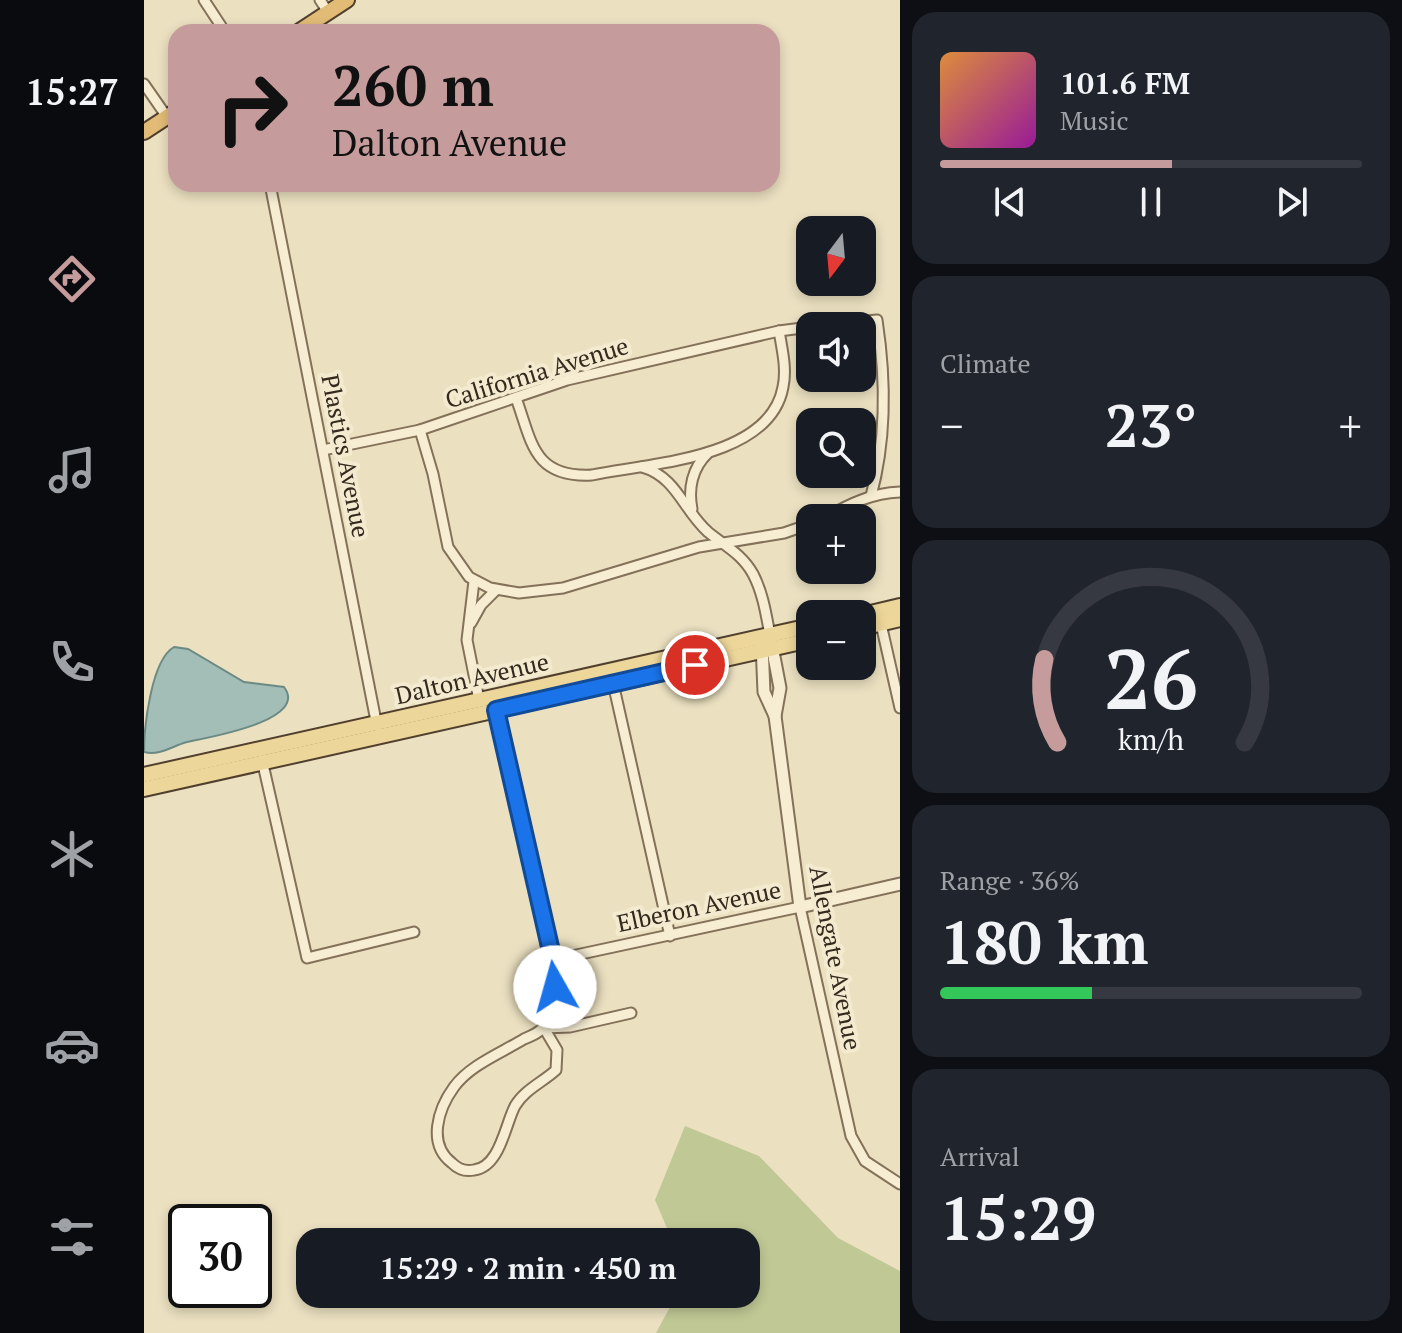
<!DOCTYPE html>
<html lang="en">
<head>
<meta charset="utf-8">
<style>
  body { margin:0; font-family:"PT Serif",serif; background:#20242c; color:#f1f3f6; height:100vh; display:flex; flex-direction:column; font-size:30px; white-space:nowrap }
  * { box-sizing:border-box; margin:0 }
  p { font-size:26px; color:#9ea1a6 }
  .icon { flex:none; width:44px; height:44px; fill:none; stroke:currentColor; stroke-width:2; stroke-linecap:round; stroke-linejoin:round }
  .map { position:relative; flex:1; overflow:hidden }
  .panel { display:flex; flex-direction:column; gap:12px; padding:12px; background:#0d0f14; width:502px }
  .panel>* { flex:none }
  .hud { position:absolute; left:24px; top:24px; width:612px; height:168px; border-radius:24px; box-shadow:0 4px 12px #0003; background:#c59b9b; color:#111; overflow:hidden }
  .needle { width:52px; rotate:196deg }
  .buttons { position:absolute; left:652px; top:216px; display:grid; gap:16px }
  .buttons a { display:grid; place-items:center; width:80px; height:80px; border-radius:16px; background:#171b24; box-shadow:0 4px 12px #0003; font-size:40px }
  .speed { position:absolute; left:24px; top:1204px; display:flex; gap:16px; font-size:40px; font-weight:700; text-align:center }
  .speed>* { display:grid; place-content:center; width:104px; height:104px; border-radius:50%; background:#171b24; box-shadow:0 4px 12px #0003; line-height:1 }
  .speed .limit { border:4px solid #111; border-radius:12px; background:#fff; color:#111 }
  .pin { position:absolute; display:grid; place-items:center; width:68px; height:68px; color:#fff; margin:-34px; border:4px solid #fff; border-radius:50%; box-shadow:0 2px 8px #0007 }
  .me { position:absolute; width:88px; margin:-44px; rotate:353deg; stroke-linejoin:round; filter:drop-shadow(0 0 6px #0008) }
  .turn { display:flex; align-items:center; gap:28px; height:168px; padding:0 32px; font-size:36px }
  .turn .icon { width:104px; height:104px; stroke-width:2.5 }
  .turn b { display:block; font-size:56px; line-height:68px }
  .big { font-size:60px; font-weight:700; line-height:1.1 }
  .panel .widget { flex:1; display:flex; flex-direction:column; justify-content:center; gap:12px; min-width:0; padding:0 28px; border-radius:24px; background:#20242c }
  .panel .dial { align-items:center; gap:0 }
  .dial svg { height:208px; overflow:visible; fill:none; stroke:#363941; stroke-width:7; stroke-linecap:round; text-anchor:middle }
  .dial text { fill:#f1f3f6; stroke:none }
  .song { display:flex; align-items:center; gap:24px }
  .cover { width:96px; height:96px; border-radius:12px; background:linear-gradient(135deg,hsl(30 70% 55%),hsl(300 70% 35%)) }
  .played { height:8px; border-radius:4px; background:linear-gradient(90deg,#c59b9b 55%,#363941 55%) }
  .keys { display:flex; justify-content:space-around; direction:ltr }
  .heat { display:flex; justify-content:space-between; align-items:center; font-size:44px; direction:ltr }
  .charge { height:12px; border-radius:6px; background:linear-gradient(90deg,#34c759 36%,#363941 0) }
  .trip { position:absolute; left:152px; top:1228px; width:464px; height:80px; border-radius:24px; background:#171b24; box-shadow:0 4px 12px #0003; font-weight:700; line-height:80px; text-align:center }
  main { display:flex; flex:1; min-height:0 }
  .tabs { display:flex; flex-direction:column; width:144px; justify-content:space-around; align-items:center; background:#090b0e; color:#9ea1a6 }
  .tabs .icon { width:56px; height:56px }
  .tabs .selected { color:#c59b9b }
  .tabs b { font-size:36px; color:#f1f3f6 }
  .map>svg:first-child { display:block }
  .green { fill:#c0c895 }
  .water { fill:#a3bdb7; stroke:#6b8a84; stroke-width:2 }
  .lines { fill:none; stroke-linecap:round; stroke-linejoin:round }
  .minor-casing { stroke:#837159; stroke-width:13 }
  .tertiary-casing { stroke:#837159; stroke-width:15 }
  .primary-casing { stroke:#513f2d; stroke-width:18 }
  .trunk-casing { stroke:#513f2d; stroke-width:18 }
  .minor { stroke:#f6edd2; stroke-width:9 }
  .tertiary { stroke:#f6edd2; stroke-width:11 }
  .primary { stroke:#edd699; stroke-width:14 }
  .trunk { stroke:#e2bc76; stroke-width:14 }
  .route-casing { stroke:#114b97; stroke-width:20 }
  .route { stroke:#1a73e8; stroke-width:14 }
  .labels { text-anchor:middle; stroke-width:8; stroke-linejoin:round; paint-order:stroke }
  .street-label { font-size:24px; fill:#33291d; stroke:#f3eacf }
</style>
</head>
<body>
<main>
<nav class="tabs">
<b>15:27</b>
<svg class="icon selected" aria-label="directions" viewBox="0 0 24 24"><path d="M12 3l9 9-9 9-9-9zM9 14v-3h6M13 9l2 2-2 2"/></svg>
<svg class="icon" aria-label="music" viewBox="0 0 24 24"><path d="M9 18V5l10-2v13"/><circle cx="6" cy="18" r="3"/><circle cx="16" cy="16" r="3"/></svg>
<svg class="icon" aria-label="phone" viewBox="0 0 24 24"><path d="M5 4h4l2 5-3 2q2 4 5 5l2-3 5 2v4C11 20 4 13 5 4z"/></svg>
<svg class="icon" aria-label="climate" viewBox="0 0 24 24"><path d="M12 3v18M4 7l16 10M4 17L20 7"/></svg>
<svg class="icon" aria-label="car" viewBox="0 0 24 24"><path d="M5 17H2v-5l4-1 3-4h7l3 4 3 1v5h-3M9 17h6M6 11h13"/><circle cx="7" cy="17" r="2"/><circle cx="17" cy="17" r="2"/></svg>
<svg class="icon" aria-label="filters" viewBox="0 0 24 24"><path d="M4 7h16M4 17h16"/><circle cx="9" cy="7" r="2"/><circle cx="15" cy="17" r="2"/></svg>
</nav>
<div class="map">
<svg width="756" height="1333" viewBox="0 0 756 1333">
  <rect width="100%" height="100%" fill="#ebe0c0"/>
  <polygon class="green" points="541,1126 615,1156 694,1238 756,1271 756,1333 512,1333 533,1294 602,1294 602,1242 529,1242 511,1200"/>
  <path class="water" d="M30 647 44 649 100 682 140 687C166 721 61 738 43 742 28 746 16 756 0 752 0 728 7 660 30 647Z"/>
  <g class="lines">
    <g class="minor-casing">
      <g id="minor">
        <polyline points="60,0 81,32"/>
        <polyline points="176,0 184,12"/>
        <polyline points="0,84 23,117"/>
        <polyline points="126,184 233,726"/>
        <path d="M675 326 733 320C742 379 743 438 727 496"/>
        <path d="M372 398C388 442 389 478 448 475 506 463 626 459 639 387 643 369 638 349 635 331"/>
        <polyline points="276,430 289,474 304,547 325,577 346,588 375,593 419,588 555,547 640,533 666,524"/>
        <polyline points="179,450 276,430 423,380 635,331 666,327"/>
        <path d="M498 467C533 477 539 510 564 532 581 546 598 554 609 574 619 593 622 614 626 635"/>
        <path d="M548 509C544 489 548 468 564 453"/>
        <path d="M681 518C705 504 728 493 756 492"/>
        <polyline points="330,581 323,640 335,700"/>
        <polyline points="327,623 337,605 352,590"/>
        <polyline points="737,624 756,708"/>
        <polyline points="469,683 526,936"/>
        <path d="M352 710 409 960C411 982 413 1007 400 1026 397 1032 387 1036 380 1039 357 1053 326 1065 310 1087 294 1109 283 1144 308 1163 314 1169 321 1172 330 1170 356 1167 361 1125 371 1106 380 1090 399 1082 412 1070L413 1050 400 1028 426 1027 487 1013"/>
        <polyline points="118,760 163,958 270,932"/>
        <polyline points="409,960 656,907 707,1136 721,1161 756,1184"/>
      </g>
    </g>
    <g class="tertiary-casing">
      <g id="tertiary">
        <polyline points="627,641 636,688 631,716 656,907 756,884"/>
        <polyline points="618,644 620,692 631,716"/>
      </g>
    </g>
    <g class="primary-casing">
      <g id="primary">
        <polyline points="718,615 756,606"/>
        <polyline points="718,628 756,619"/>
        <polyline points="0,775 666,626"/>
        <polyline points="0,789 666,640"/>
      </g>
    </g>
    <g class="trunk-casing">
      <g id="trunk">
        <polyline points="154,32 203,0"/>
        <polyline points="0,132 32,111"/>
      </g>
    </g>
    <use href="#minor" class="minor"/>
    <use href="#tertiary" class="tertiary"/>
    <use href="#primary" class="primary"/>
    <use href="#trunk" class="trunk"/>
  </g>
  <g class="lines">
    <g class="route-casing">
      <polyline id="route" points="411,987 409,960 352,710 551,665"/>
    </g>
    <use href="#route" class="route"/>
  </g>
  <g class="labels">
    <g class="street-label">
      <text transform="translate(393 373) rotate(-17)" y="8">California Avenue</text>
      <text transform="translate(201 456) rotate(79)" y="8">Plastics Avenue</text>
      <text transform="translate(328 679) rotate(-13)" y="8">Dalton Avenue</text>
      <text transform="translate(555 907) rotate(-12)" y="8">Elberon Avenue</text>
      <text transform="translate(691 958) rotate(79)" y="8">Allengate Avenue</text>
    </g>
  </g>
</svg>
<div class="buttons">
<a><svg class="needle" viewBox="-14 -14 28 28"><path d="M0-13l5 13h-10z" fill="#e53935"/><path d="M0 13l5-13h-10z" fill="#9ea1a6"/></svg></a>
<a><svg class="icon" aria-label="sound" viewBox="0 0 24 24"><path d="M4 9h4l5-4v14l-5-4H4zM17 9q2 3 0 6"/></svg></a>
<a><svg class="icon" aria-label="search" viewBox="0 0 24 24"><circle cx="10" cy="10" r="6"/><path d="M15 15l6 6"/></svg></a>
<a>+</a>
<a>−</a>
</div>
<div class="speed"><div class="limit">30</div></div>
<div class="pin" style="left:551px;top:665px;background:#d93025"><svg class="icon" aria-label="arrive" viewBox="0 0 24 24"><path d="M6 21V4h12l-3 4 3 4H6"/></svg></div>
<svg class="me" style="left:411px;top:987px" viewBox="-20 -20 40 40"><circle r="19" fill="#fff"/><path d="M0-13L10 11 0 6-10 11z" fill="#1a73e8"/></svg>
<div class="trip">15:29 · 2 min · 450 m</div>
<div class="hud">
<div class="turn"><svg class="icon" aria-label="right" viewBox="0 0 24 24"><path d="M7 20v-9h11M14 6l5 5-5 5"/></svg><div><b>260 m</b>Dalton Avenue</div></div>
</div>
</div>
<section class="panel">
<div class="widget">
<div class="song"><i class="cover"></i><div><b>101.6 FM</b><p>Music</p></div></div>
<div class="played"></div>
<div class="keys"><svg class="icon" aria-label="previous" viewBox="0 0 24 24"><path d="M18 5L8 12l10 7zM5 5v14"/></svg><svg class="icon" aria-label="pause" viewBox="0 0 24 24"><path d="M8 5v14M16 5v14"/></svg><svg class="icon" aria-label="next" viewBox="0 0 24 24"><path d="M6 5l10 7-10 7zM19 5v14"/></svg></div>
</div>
<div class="widget"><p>Climate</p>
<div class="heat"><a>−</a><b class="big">23°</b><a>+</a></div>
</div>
<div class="widget dial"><svg viewBox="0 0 100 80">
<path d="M14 69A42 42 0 1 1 86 69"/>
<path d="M14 69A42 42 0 0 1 9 37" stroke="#c59b9b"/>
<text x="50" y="56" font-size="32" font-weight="700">26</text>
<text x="50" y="72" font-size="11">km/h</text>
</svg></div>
<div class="widget"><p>Range · 36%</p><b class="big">180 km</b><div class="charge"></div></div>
<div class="widget"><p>Arrival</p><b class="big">15:29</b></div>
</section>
</main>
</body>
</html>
